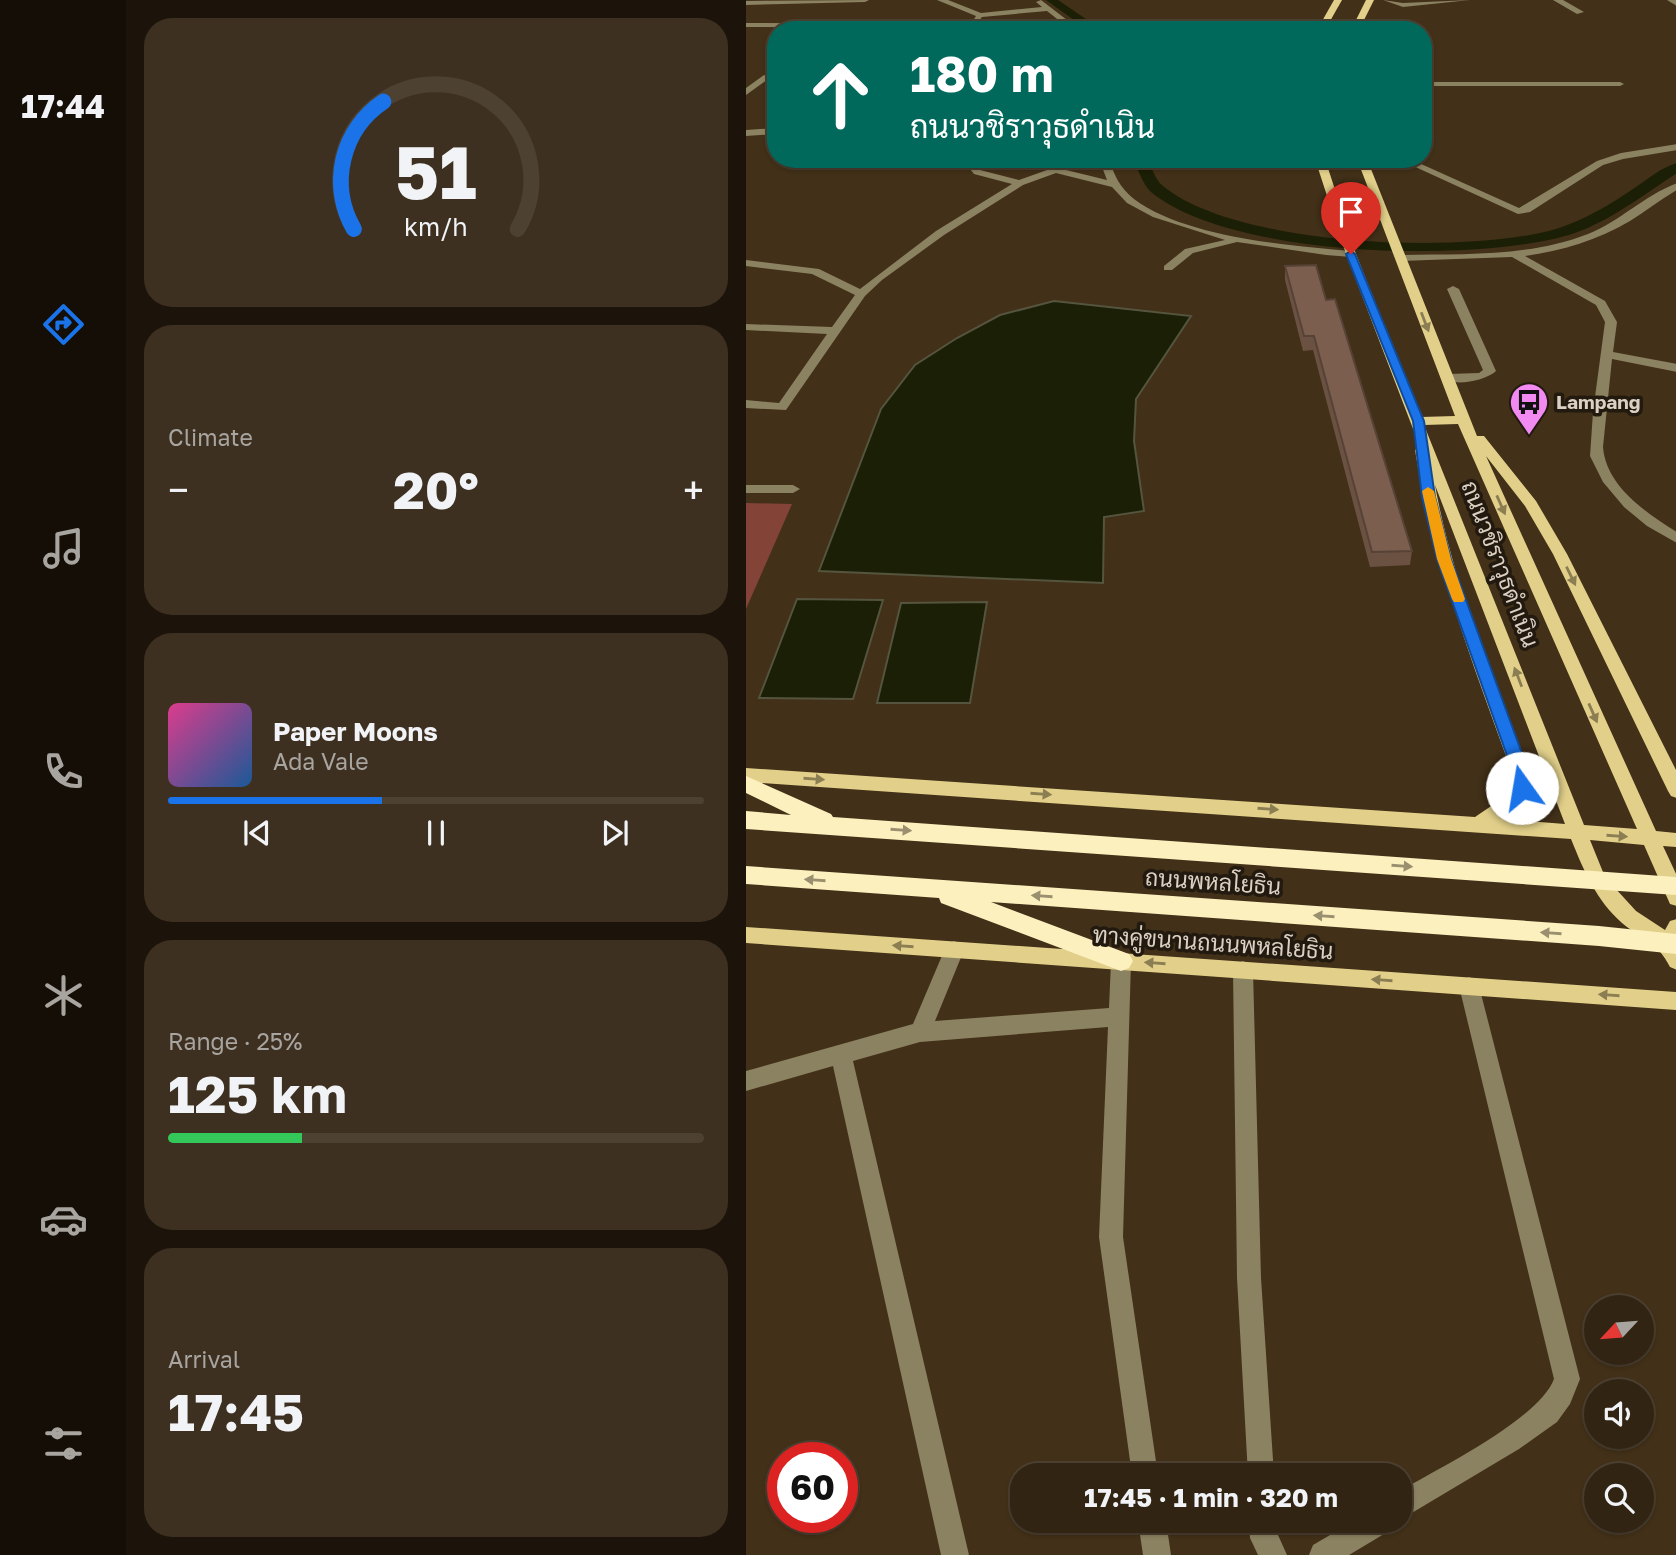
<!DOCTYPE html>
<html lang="en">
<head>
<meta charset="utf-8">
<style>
  body { margin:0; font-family:"Golos Text",Sarabun,sans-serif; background:#3d3020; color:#f1f3f6; height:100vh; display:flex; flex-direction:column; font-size:26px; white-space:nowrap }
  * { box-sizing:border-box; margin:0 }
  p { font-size:23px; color:#a8a49f }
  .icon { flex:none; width:38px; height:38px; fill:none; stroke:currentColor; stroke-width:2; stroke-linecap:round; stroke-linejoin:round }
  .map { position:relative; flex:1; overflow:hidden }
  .side { display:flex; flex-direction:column; gap:18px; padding:18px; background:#1c140a; width:620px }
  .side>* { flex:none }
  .banner { position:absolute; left:21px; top:21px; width:665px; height:147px; border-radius:28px; box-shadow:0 2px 5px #0004,0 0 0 2px #4d4132; background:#00695c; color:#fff; overflow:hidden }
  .needle { width:46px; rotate:244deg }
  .fabs { position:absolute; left:838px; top:1295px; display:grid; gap:14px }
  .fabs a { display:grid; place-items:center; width:70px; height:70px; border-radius:50%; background:#322412; box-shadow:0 2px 5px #0004,0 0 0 2px #4d4132; font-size:35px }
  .speed { position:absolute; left:21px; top:1442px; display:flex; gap:14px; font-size:35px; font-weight:700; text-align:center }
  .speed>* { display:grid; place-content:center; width:91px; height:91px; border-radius:50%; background:#322412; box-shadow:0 2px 5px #0004,0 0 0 2px #4d4132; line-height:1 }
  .speed .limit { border:10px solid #d22; background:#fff; color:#111 }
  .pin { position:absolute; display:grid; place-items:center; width:60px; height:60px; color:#fff; margin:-72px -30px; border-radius:50% 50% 50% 0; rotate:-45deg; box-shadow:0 0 7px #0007 }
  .pin .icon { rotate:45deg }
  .me { position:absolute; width:77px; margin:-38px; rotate:347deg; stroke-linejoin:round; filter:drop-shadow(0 0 5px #0008) }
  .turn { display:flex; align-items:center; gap:24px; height:147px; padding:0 28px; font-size:32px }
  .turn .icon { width:91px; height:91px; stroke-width:2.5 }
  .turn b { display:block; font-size:49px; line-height:60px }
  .big { font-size:52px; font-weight:700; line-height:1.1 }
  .side .tile { flex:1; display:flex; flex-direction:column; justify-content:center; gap:10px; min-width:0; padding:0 24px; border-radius:28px; background:#3d3020 }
  .side .dial { align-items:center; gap:0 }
  .dial svg { height:182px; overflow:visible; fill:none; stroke:#4d4132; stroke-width:7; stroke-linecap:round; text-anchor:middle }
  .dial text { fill:#f1f3f6; stroke:none }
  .song { display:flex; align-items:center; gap:21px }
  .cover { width:84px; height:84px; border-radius:10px; background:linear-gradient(135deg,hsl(330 70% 55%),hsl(210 70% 35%)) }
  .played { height:7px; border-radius:4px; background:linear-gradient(90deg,#1a73e8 40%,#4d4132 40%) }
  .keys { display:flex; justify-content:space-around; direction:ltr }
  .heat { display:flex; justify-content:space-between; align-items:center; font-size:38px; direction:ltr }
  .charge { height:10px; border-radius:5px; background:linear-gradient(90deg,#34c759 25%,#4d4132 0) }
  .trip { position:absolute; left:264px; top:1463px; width:402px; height:70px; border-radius:28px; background:#322412; box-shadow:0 2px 5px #0004,0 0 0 2px #4d4132; font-weight:700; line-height:70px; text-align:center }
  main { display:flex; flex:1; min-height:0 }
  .menu { display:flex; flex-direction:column; width:126px; justify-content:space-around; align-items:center; background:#140e07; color:#a8a49f }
  .menu .icon { width:49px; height:49px }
  .menu .on { color:#1a73e8 }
  .menu b { font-size:32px; color:#f1f3f6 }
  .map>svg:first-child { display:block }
  .green { fill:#834337 }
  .water { fill:#1b1f05; stroke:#55543e; stroke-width:2 }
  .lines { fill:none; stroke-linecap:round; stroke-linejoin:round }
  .canal { fill:#1b1f05; fill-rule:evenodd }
  .minor { fill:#8b8261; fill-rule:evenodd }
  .major { fill:#e2d08a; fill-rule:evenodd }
  .highway { fill:#fcf0be; fill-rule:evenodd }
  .wall { fill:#6a5142 }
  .building { fill:#7b5e4d; stroke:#564236; stroke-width:2 }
  .oneway { fill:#8c7e53 }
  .oneway2 { fill:#9a906f }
  .route { fill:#1a73e8; stroke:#114b97; stroke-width:2 }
  .slow { fill:#f59e0b }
  .labels { text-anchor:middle; stroke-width:7; stroke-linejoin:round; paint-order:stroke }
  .far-poi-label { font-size:19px; font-weight:bold; fill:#dbd0c2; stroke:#221a0f; text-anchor:start }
  .street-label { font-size:23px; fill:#dbd0c2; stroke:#221a0f }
</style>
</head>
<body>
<main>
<nav class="menu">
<b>17:44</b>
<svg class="icon on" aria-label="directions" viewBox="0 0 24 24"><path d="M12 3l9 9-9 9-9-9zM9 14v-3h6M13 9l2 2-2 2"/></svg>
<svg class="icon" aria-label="music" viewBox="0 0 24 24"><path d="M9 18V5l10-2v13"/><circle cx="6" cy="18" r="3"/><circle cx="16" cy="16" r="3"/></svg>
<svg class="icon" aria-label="phone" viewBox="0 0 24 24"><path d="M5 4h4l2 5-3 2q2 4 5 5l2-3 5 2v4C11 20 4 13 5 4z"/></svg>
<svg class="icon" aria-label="climate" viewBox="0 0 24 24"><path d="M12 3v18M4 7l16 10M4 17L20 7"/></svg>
<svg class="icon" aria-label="car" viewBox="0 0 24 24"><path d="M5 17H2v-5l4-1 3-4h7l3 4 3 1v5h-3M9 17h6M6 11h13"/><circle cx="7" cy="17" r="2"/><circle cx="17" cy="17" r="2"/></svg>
<svg class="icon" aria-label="filters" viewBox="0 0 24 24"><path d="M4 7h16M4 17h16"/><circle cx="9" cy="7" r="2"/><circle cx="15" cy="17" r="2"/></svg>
</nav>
<section class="side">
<div class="tile dial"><svg viewBox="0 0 100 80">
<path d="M14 69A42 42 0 1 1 86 69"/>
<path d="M14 69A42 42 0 0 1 27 13" stroke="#1a73e8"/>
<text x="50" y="56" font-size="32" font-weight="700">51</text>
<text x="50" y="72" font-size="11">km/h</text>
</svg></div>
<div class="tile"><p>Climate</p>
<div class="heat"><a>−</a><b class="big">20°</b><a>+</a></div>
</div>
<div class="tile">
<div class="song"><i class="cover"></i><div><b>Paper Moons</b><p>Ada Vale</p></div></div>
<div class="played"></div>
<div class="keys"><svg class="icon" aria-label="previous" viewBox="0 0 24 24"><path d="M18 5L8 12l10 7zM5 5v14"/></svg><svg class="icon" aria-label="pause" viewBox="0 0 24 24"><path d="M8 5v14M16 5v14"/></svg><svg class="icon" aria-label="next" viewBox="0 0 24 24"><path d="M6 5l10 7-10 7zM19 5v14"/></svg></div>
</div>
<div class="tile"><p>Range · 25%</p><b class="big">125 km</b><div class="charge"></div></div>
<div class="tile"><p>Arrival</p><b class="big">17:45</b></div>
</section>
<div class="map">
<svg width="931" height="1555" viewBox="0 0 931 1555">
  <rect width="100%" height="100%" fill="#423018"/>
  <polygon class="green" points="0,503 46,504 0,609"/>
  <g class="water">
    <polygon points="308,301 445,316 390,399 388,441 398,511 358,517 357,583 73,571 135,409 169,365 211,338 254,315"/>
    <polygon points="51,599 137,600 107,699 13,698"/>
    <polygon points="241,602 224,703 131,703 155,603"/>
  </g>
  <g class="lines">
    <g class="canal">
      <polygon points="300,0 312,0 356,30 342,30"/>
      <path d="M387 159H401C406 168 410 181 417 186 491 247 720 255 810 229 839 220 865 204 890 187 902 179 916 167 931 163V173C895 196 861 224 819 236 723 263 484 257 405 192 397 185 392 169 387 159Z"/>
    </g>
    <g class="minor">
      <polygon points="123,0 119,2 0,5 0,1"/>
      <polygon points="191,0 202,0 235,13 296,7 290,2 295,0 334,30 325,30 301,11 236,17 227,28 0,27 0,23 225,24 230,16"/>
      <polygon points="637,0 657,3 724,0 657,7"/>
      <polygon points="807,0 817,0 838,12 831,14"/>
      <polygon points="921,0 931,0 931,6"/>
      <polygon points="535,24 576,26 580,28 509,30"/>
      <polygon points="18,75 25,77 0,95 0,88"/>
      <polygon points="677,82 874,82 878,84 874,86 677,86"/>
      <polygon points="30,128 30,134 0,136 0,130"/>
      <polygon points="931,144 931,150 877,159 857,165 784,212 772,214 652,159 664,159 773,208 851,161 875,153"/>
      <path d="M216 159H228L234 170 273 180 332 159H346L320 170 361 180 353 159H363C368 175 374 188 388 199 438 237 544 246 605 251L610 254 605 257 580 255 491 242 447 253 426 270H418V266L439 249 479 240 407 217 381 203 366 187 310 173 277 185 198 235 136 280 119 296 40 410 0 408V400L33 403 81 334 0 330V324L86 327 109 295 66 274 0 266V260L73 269 114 289 190 231 266 184 228 174Z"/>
      <path d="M931 183V190C914 200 900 211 884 221 852 240 816 251 779 256L859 301 871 322 867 352 931 364V372L866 359 857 447C860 486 900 513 931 532V543L901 526 878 507 857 482 844 456 847 412 859 322 850 305 766 257 655 261 650 258 655 255C717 254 783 257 842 234 874 221 899 195 931 183Z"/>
      <path d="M707 286 713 289 750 371C739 381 708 387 696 378L702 374 733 373 737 370 701 289Z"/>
      <polygon points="0,485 47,485 54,489 47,493 0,493"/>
      <polygon points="208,941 215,944 218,950 189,1021 363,1008 365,961 368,955 375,952 382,955 385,961 377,1237 412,1475 386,1475 353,1237 362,1027 174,1042 107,1061 223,1555 195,1555 87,1066 0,1091 0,1071 167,1024 201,944"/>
      <polygon points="497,961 504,964 507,970 515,1278 528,1475 502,1475 491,1278 487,970 490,964"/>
      <path d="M723 977 730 980 733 986 834 1379 824 1404 811 1422 773 1449 654 1520V1491C693 1468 793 1419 808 1379L713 986 716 980Z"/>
      <polygon points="392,1521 420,1521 425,1555 397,1555"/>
      <polygon points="503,1521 531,1521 532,1535 541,1555 512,1555 504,1538"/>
      <polygon points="608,1521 647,1521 643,1531 603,1555 563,1555 567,1545"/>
    </g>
    <g class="major">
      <polygon points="588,0 596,0 579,30 571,30"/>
      <polygon points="620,0 628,0 613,30 605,30"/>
      <path d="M569 159H579L610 254 675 417 709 416 611 159H621L731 436H738L790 501 821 554 931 772V798L925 796 922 791 807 554 779 506 740 456 910 831 931 833V847L917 846 931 876V906L924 904 898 845 844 840 859 877 890 911 919 930 924 921 931 919V970L924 967C910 940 898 941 876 923 850 900 838 871 825 839L0 782V768L729 817 760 796 768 778C729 670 688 564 669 450L674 447 600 254ZM712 424 891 829 838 825 678 425ZM689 485 819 824 756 819 778 799 786 778C750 683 707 586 689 485Z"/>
      <polygon points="0,927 931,992 931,1010 0,943"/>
    </g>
    <g class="highway">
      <polygon points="0,776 85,814 87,817 931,877 931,895 0,829 0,811 45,815 0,793"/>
      <polygon points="0,866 853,926 931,934 931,954 853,946 245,902 383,954 387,961 383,968 375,971 195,903 193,898 0,884"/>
    </g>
  </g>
  <polygon class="wall" points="539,266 580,300 666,551 664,565 624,567 567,350 557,351 539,280"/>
  <polygon class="building" points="570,265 580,300 589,299 666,551 626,552 568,336 558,336 539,266"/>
  <defs><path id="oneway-solid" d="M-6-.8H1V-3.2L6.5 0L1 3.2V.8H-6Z" transform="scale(1.75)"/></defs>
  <g class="oneway">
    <use href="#oneway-solid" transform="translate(679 322) rotate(69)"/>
    <use href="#oneway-solid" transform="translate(755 505) rotate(66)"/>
    <use href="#oneway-solid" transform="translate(825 576) rotate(64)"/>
    <use href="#oneway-solid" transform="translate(772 677) rotate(-111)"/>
    <use href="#oneway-solid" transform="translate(847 713) rotate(66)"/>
    <use href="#oneway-solid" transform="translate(68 779) rotate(4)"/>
    <use href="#oneway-solid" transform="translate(295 794) rotate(4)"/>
    <use href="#oneway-solid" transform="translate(522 809) rotate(4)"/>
    <use href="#oneway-solid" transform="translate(871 836) rotate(4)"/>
    <use href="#oneway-solid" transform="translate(157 946) rotate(-176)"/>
    <use href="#oneway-solid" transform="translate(409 963) rotate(-176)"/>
    <use href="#oneway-solid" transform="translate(636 980) rotate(-176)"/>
    <use href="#oneway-solid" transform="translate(863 995) rotate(-176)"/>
  </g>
  <g class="oneway2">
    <use href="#oneway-solid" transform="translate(155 830) rotate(4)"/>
    <use href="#oneway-solid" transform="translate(656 866) rotate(4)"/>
    <use href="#oneway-solid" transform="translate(69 880) rotate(-176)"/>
    <use href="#oneway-solid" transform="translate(296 896) rotate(-176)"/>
    <use href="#oneway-solid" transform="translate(578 916) rotate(-176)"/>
    <use href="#oneway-solid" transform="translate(805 933) rotate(-176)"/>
  </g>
  <polygon class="route" points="605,251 609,254 678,421 689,497 705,559 785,778 782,792 776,794 768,788 769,778 691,559 676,497 667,421 600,254"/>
  <polygon class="slow" points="682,487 688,491 705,559 719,599 717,602 708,602 706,599 691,559 676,491"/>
  <defs>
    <g id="bus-pin" transform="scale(2.0125)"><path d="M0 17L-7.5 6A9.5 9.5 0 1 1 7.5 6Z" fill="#f38af2" stroke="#221a0f"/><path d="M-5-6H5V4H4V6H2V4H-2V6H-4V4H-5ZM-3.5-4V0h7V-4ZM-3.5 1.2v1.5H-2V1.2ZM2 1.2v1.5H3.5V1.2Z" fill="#111"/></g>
  </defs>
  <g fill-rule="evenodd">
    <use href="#bus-pin" x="783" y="402"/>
  </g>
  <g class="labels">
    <g class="far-poi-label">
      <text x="810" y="409">Lampang</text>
    </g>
    <g class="street-label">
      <text transform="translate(754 564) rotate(69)" y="8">ถนนวชิราวุธดำเนิน</text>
      <text transform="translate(467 882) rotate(4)" y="8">ถนนพหลโยธิน</text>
      <text transform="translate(467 943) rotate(4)" y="8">ทางคู่ขนานถนนพหลโยธิน</text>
    </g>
  </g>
</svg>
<div class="fabs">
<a><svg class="needle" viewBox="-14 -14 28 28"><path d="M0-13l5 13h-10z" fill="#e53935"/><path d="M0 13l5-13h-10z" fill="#a8a49f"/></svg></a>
<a><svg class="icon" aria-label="sound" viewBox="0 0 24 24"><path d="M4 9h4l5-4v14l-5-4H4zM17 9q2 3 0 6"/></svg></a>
<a><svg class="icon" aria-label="search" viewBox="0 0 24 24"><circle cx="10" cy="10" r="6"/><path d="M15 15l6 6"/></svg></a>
</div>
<div class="speed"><div class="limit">60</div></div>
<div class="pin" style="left:605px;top:254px;background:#d93025"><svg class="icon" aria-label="arrive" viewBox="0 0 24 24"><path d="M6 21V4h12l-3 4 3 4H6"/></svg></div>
<svg class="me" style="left:776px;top:788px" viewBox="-20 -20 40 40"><circle r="19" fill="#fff"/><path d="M0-13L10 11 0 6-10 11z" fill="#1a73e8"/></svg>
<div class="trip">17:45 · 1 min · 320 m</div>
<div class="banner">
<div class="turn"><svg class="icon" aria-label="ahead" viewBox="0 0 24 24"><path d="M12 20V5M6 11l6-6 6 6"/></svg><div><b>180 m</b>ถนนวชิราวุธดำเนิน</div></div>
</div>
</div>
</main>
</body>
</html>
